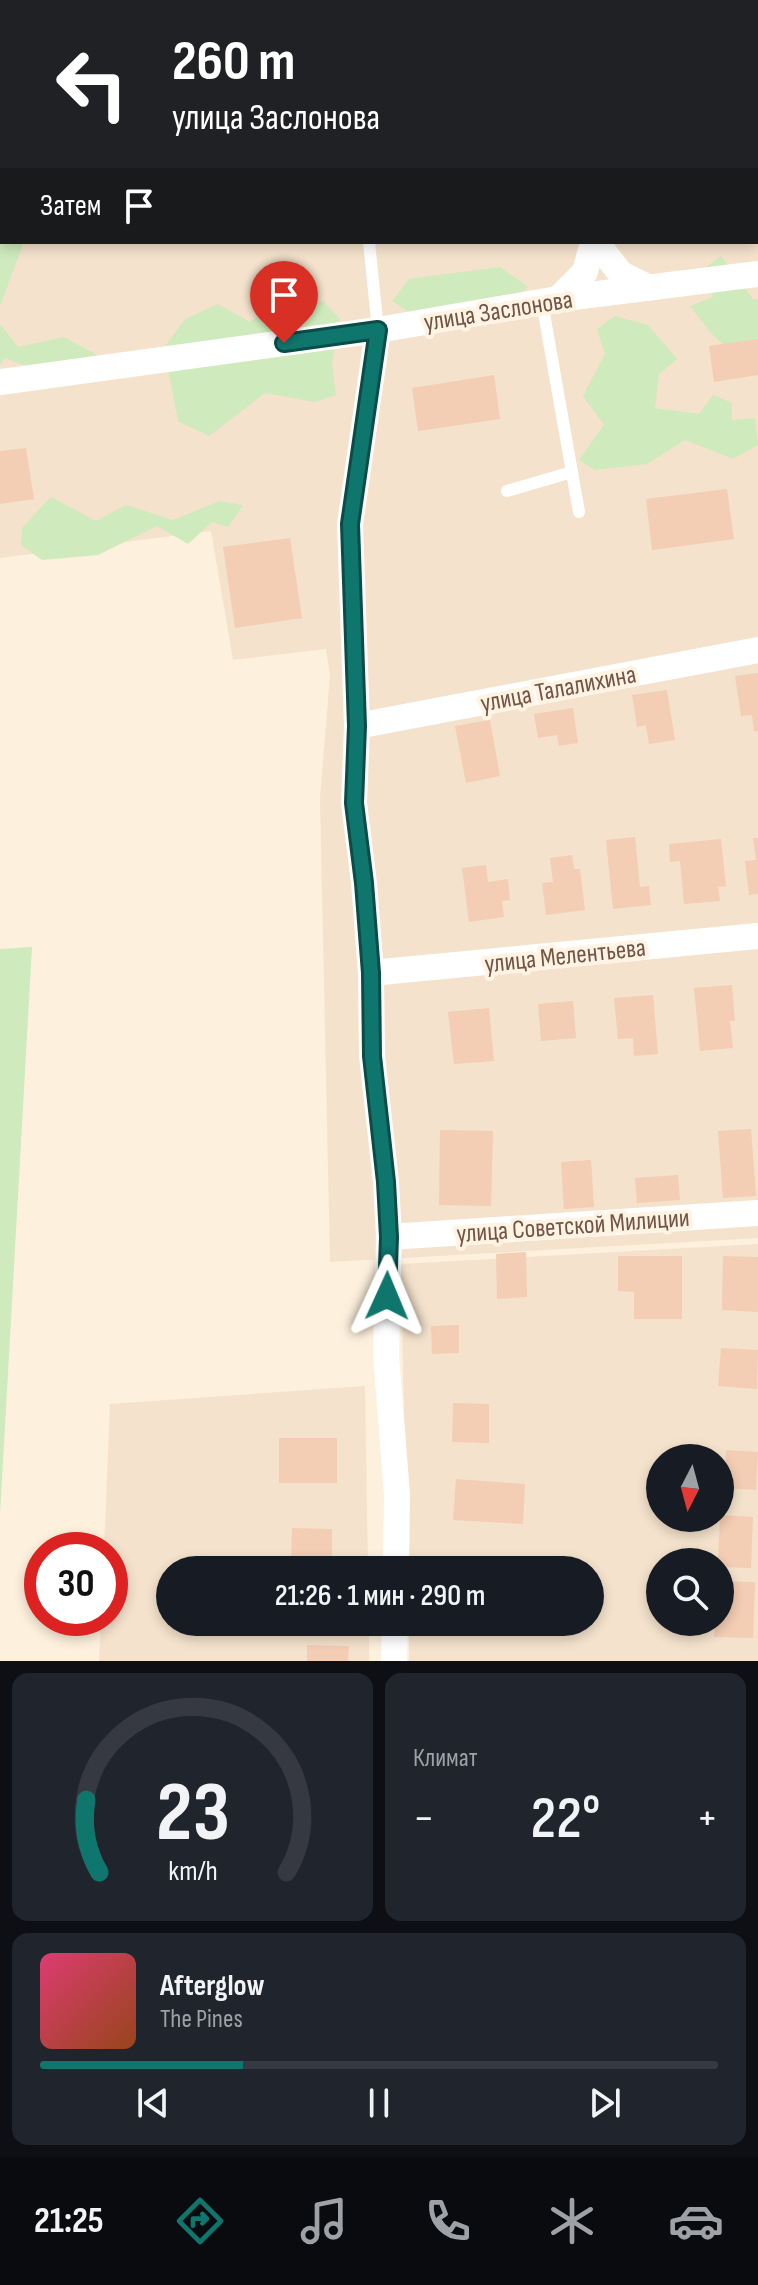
<!DOCTYPE html>
<html lang="ru">
<head>
<meta charset="utf-8">
<style>
  body { margin:0; font-family:"Sofia Sans Condensed",sans-serif; background:#20242c; color:#f1f3f6; height:100vh; display:flex; flex-direction:column; font-size:30px; white-space:nowrap }
  * { box-sizing:border-box; margin:0 }
  p { font-size:26px; color:#9ea1a6 }
  .icon { flex:none; width:44px; height:44px; fill:none; stroke:currentColor; stroke-width:2; stroke-linecap:round; stroke-linejoin:round }
  .map { position:relative; height:1661px; overflow:hidden }
  .details { display:flex; flex-direction:column; gap:12px; padding:12px; background:#0d0f14; flex:1 }
  .details>* { flex:none }
  .guide { position:absolute; left:0px; top:0px; width:758px; height:244px; box-shadow:0 4px 12px #0003; background:#202124; color:#fff; overflow:hidden }
  .needle { width:52px; rotate:186deg }
  .fabs { position:absolute; left:646px; top:1444px; display:grid; gap:16px }
  .fabs a { display:grid; place-items:center; width:88px; height:88px; border-radius:50%; background:#171b24; box-shadow:0 4px 12px #0003; font-size:40px }
  .speed { position:absolute; left:24px; top:1532px; display:flex; gap:16px; font-size:40px; font-weight:700; text-align:center }
  .speed>* { display:grid; place-content:center; width:104px; height:104px; border-radius:50%; background:#171b24; box-shadow:0 4px 12px #0003; line-height:1 }
  .speed .limit { border:12px solid #d22; background:#fff; color:#111 }
  .pin { position:absolute; display:grid; place-items:center; width:68px; height:68px; color:#fff; margin:-82px -34px; border-radius:50% 50% 50% 0; rotate:-45deg; box-shadow:0 0 8px #0007 }
  .pin .icon { rotate:45deg }
  .me { position:absolute; width:88px; margin:-44px; rotate:1deg; stroke-linejoin:round; filter:drop-shadow(0 0 6px #0008) }
  .turn { display:flex; align-items:center; gap:28px; height:168px; padding:0 40px; font-size:36px }
  .turn .icon { width:104px; height:104px; stroke-width:2.5 }
  .turn b { display:block; font-size:56px; line-height:68px }
  .then { display:flex; align-items:center; height:76px; padding:0 40px; background:#0003; gap:16px; font-size:30px }
  .big { font-size:60px; font-weight:600; line-height:1.1 }
  .details .tile { flex:1; display:flex; flex-direction:column; justify-content:center; gap:12px; min-width:0; padding:0 28px; border-radius:16px; background:#20242c }
  .details .dial { align-items:center; gap:0 }
  .dial svg { height:208px; overflow:visible; fill:none; stroke:#363941; stroke-width:7; stroke-linecap:round; text-anchor:middle }
  .dial text { fill:#f1f3f6; stroke:none }
  .song { display:flex; align-items:center; gap:24px }
  .cover { width:96px; height:96px; border-radius:12px; background:linear-gradient(135deg,hsl(340 70% 55%),hsl(20 70% 35%)) }
  .played { height:8px; border-radius:4px; background:linear-gradient(90deg,#0f766e 30%,#363941 30%) }
  .keys { display:flex; justify-content:space-around; direction:ltr }
  .heat { display:flex; justify-content:space-between; align-items:center; font-size:44px; direction:ltr }
  .details .tiles { flex:1; display:grid; gap:12px; grid-template-columns:1fr 1fr }
  .tile:last-child { grid-column:span 2 }
  .trip { position:absolute; left:156px; top:1556px; width:448px; height:80px; border-radius:40px; background:#171b24; box-shadow:0 4px 12px #0003; font-weight:600; line-height:80px; text-align:center }
  .dock { display:flex; height:128px; justify-content:space-around; align-items:center; background:#090b0e; color:#9ea1a6 }
  .dock .icon { width:56px; height:56px }
  .dock .current { color:#0f766e }
  .dock b { font-size:36px; color:#f1f3f6 }
  .map>svg:first-child { display:block }
  .residential { fill:#f4e2cc; fill-rule:evenodd }
  .green { fill:#cfeabc }
  .building { fill:#f3cdb4 }
  .lines { fill:none; stroke-linecap:round; stroke-linejoin:round }
  .path { stroke:#d7b098; stroke-width:5; stroke-dasharray:2 6; stroke-linecap:butt }
  .service { stroke:#fff; stroke-width:12 }
  .minor { stroke:#fff; stroke-width:26 }
  .route-casing { stroke:#0a4d48; stroke-width:20 }
  .route { stroke:#0f766e; stroke-width:14 }
  .labels { text-anchor:middle; stroke-width:8; stroke-linejoin:round; paint-order:stroke }
  .street-label { font-size:26px; fill:#735545; stroke:#fff4e4 }
</style>
</head>
<body>
<div class="map">
<svg width="758" height="1661" viewBox="0 0 758 1661">
  <rect width="100%" height="100%" fill="#fdf0dd"/>
  <g class="residential">
    <path d="M0 0H758V1238L330 1262 320 798 330 675 326 649 233 660 211 531 0 558ZM2 2H756V242H2Z"/>
    <path d="M758 1244V1661H409V1622H590V1570H407L401 1264ZM660 1458H720V1518H660ZM660 1562H720V1622H660Z"/>
    <polygon points="365,1386 368,1570 170,1570 170,1622 369,1622 369,1661 99,1661 101,1618 110,1618 110,1550 104,1550 110,1404"/>
  </g>
  <g class="green">
    <polygon points="0,215 2,242 24,242 0,306"/>
    <polygon points="721,256 753,299 758,299 758,353 734,355 711,333 690,306 713,297 706,267"/>
    <polygon points="500,267 528,287 501,310 415,316 392,301 409,279"/>
    <polygon points="323,301 340,319 332,364 336,395 315,402 265,393 209,436 178,421 164,348 185,319 218,304 250,322 267,309"/>
    <polygon points="615,316 648,325 677,359 659,374 655,408 699,414 713,395 732,403 732,420 755,418 758,445 733,459 685,440 647,464 595,470 579,460 604,425 583,396 605,354 597,329"/>
    <polygon points="0,324 18,347 64,337 99,356 52,376 5,358 0,365"/>
    <polygon points="51,497 96,521 126,505 173,520 220,501 243,505 228,527 212,522 188,544 157,526 98,555 42,560 21,545 22,528"/>
    <polygon points="32,947 0,1515 0,949"/>
  </g>
  <g class="building">
    <polygon points="758,339 758,375 714,382 709,346"/>
    <polygon points="494,375 500,419 418,431 412,388"/>
    <polygon points="26,448 34,499 0,504 0,451"/>
    <polygon points="727,489 734,539 652,550 646,499"/>
    <polygon points="290,538 302,618 235,628 223,547"/>
    <polygon points="758,673 758,731 754,732 752,715 741,716 735,676"/>
    <polygon points="667,690 675,740 649,744 646,725 637,727 632,695"/>
    <polygon points="573,708 578,743 559,746 557,735 538,738 534,714"/>
    <polygon points="490,720 500,776 466,783 455,726"/>
    <polygon points="635,837 640,887 649,886 651,905 613,909 606,840"/>
    <polygon points="753,838 758,838 758,894 749,895 745,861 756,860"/>
    <polygon points="721,839 726,886 718,887 720,901 684,904 680,861 670,862 669,844"/>
    <polygon points="572,855 574,869 580,869 585,910 546,915 542,883 553,882 550,858"/>
    <polygon points="486,865 488,882 508,879 510,900 502,901 504,917 469,922 462,868"/>
    <polygon points="732,985 735,1021 730,1021 733,1048 700,1051 694,988"/>
    <polygon points="653,995 658,1054 634,1056 633,1038 618,1039 614,998"/>
    <polygon points="573,1001 576,1038 541,1041 538,1004"/>
    <polygon points="489,1008 494,1061 454,1064 448,1012"/>
    <polygon points="751,1129 756,1196 723,1198 718,1131"/>
    <polygon points="440,1130 493,1131 491,1206 439,1205"/>
    <polygon points="591,1160 594,1207 564,1209 561,1162"/>
    <polygon points="678,1175 680,1200 637,1203 635,1178"/>
    <polygon points="526,1252 527,1297 497,1299 496,1254"/>
    <polygon points="618,1256 682,1256 682,1319 634,1319 634,1292 618,1291"/>
    <polygon points="723,1256 758,1257 758,1312 722,1310"/>
    <polygon points="459,1325 459,1353 432,1354 431,1326"/>
    <polygon points="721,1348 758,1350 757,1389 718,1386"/>
    <polygon points="453,1403 489,1404 489,1443 452,1442"/>
    <rect x="279" y="1438" width="58" height="45"/>
    <polygon points="726,1450 758,1452 756,1490 724,1488"/>
    <polygon points="456,1479 525,1484 523,1524 453,1520"/>
    <polygon points="720,1515 753,1517 751,1568 720,1567 718,1562"/>
    <polygon points="292,1528 332,1529 332,1570 291,1570"/>
    <polygon points="720,1581 755,1582 753,1638 714,1637 715,1622 720,1622"/>
    <polygon points="307,1645 349,1646 348,1661 307,1661"/>
  </g>
  <g class="lines">
    <polyline class="path" points="449,2 467,0"/>
    <g class="service">
      <polyline points="389,0 390,2"/>
      <polyline points="756,106 758,107"/>
      <polyline points="369,242 378,330"/>
      <polyline points="542,302 579,512"/>
      <polyline points="507,491 572,472"/>
    </g>
    <g class="minor">
      <polyline points="557,0 558,2"/>
      <polyline points="596,242 621,274 649,288"/>
      <polyline points="558,299 585,272 593,242"/>
      <polyline points="378,330 350,524 357,726 354,803 364,883 371,973 372,1056 386,1182 389,1237 386,1355 397,1495 396,1570"/>
      <polyline points="0,382 378,330 558,299 758,274"/>
      <polyline points="357,726 758,650"/>
      <polyline points="371,973 758,936"/>
      <polyline points="389,1237 758,1213"/>
      <polyline points="394,1661 395,1622"/>
    </g>
  </g>
  <g class="lines">
    <g class="route-casing">
      <polyline id="route" points="284,343 378,330 350,524 357,726 354,803 364,883 371,973 372,1056 386,1182 389,1237 387,1296"/>
    </g>
    <use href="#route" class="route"/>
  </g>
  <g class="labels">
    <g class="street-label">
      <text transform="translate(498 310) rotate(-9)" y="9">улица Заслонова</text>
      <text transform="translate(558 688) rotate(-11)" y="9">улица Талалихина</text>
      <text transform="translate(565 955) rotate(-6)" y="9">улица Мелентьева</text>
      <text transform="translate(573 1225) rotate(-4)" y="9">улица Советской Милиции</text>
    </g>
  </g>
</svg>
<div class="fabs">
<a><svg class="needle" viewBox="-14 -14 28 28"><path d="M0-13l5 13h-10z" fill="#e53935"/><path d="M0 13l5-13h-10z" fill="#9ea1a6"/></svg></a>
<a><svg class="icon" aria-label="search" viewBox="0 0 24 24"><circle cx="10" cy="10" r="6"/><path d="M15 15l6 6"/></svg></a>
</div>
<div class="speed"><div class="limit">30</div></div>
<div class="pin" style="left:284px;top:343px;background:#d93025"><svg class="icon" aria-label="arrive" viewBox="0 0 24 24"><path d="M6 21V4h12l-3 4 3 4H6"/></svg></div>
<svg class="me" style="left:387px;top:1296px" viewBox="-20 -20 40 40"><path d="M0-17L14 15 0 8-14 15z" fill="#0f766e" stroke="#fff" stroke-width="4"/></svg>
<div class="trip">21:26 · 1 мин · 290 m</div>
<div class="guide">
<div class="turn"><svg class="icon" aria-label="left" viewBox="0 0 24 24"><path d="M17 20v-9H6M10 6l-5 5 5 5"/></svg><div><b>260 m</b>улица Заслонова</div></div>
<div class="then">Затем<svg class="icon" aria-label="arrive" viewBox="0 0 24 24"><path d="M6 21V4h12l-3 4 3 4H6"/></svg></div>
</div>
</div>
<section class="details">
<div class="tiles">
<div class="tile dial"><svg viewBox="0 0 100 80">
<path d="M14 69A42 42 0 1 1 86 69"/>
<path d="M14 69A42 42 0 0 1 9 41" stroke="#0f766e"/>
<text x="50" y="56" font-size="32" font-weight="700">23</text>
<text x="50" y="72" font-size="11">km/h</text>
</svg></div>
<div class="tile"><p>Климат</p>
<div class="heat"><a>−</a><b class="big">22°</b><a>+</a></div>
</div>
<div class="tile">
<div class="song"><i class="cover"></i><div><b>Afterglow</b><p>The Pines</p></div></div>
<div class="played"></div>
<div class="keys"><svg class="icon" aria-label="previous" viewBox="0 0 24 24"><path d="M18 5L8 12l10 7zM5 5v14"/></svg><svg class="icon" aria-label="pause" viewBox="0 0 24 24"><path d="M8 5v14M16 5v14"/></svg><svg class="icon" aria-label="next" viewBox="0 0 24 24"><path d="M6 5l10 7-10 7zM19 5v14"/></svg></div>
</div>
</div>
</section>
<nav class="dock">
<b>21:25</b>
<svg class="icon current" aria-label="directions" viewBox="0 0 24 24"><path d="M12 3l9 9-9 9-9-9zM9 14v-3h6M13 9l2 2-2 2"/></svg>
<svg class="icon" aria-label="music" viewBox="0 0 24 24"><path d="M9 18V5l10-2v13"/><circle cx="6" cy="18" r="3"/><circle cx="16" cy="16" r="3"/></svg>
<svg class="icon" aria-label="phone" viewBox="0 0 24 24"><path d="M5 4h4l2 5-3 2q2 4 5 5l2-3 5 2v4C11 20 4 13 5 4z"/></svg>
<svg class="icon" aria-label="climate" viewBox="0 0 24 24"><path d="M12 3v18M4 7l16 10M4 17L20 7"/></svg>
<svg class="icon" aria-label="car" viewBox="0 0 24 24"><path d="M5 17H2v-5l4-1 3-4h7l3 4 3 1v5h-3M9 17h6M6 11h13"/><circle cx="7" cy="17" r="2"/><circle cx="17" cy="17" r="2"/></svg>
</nav>
</body>
</html>
